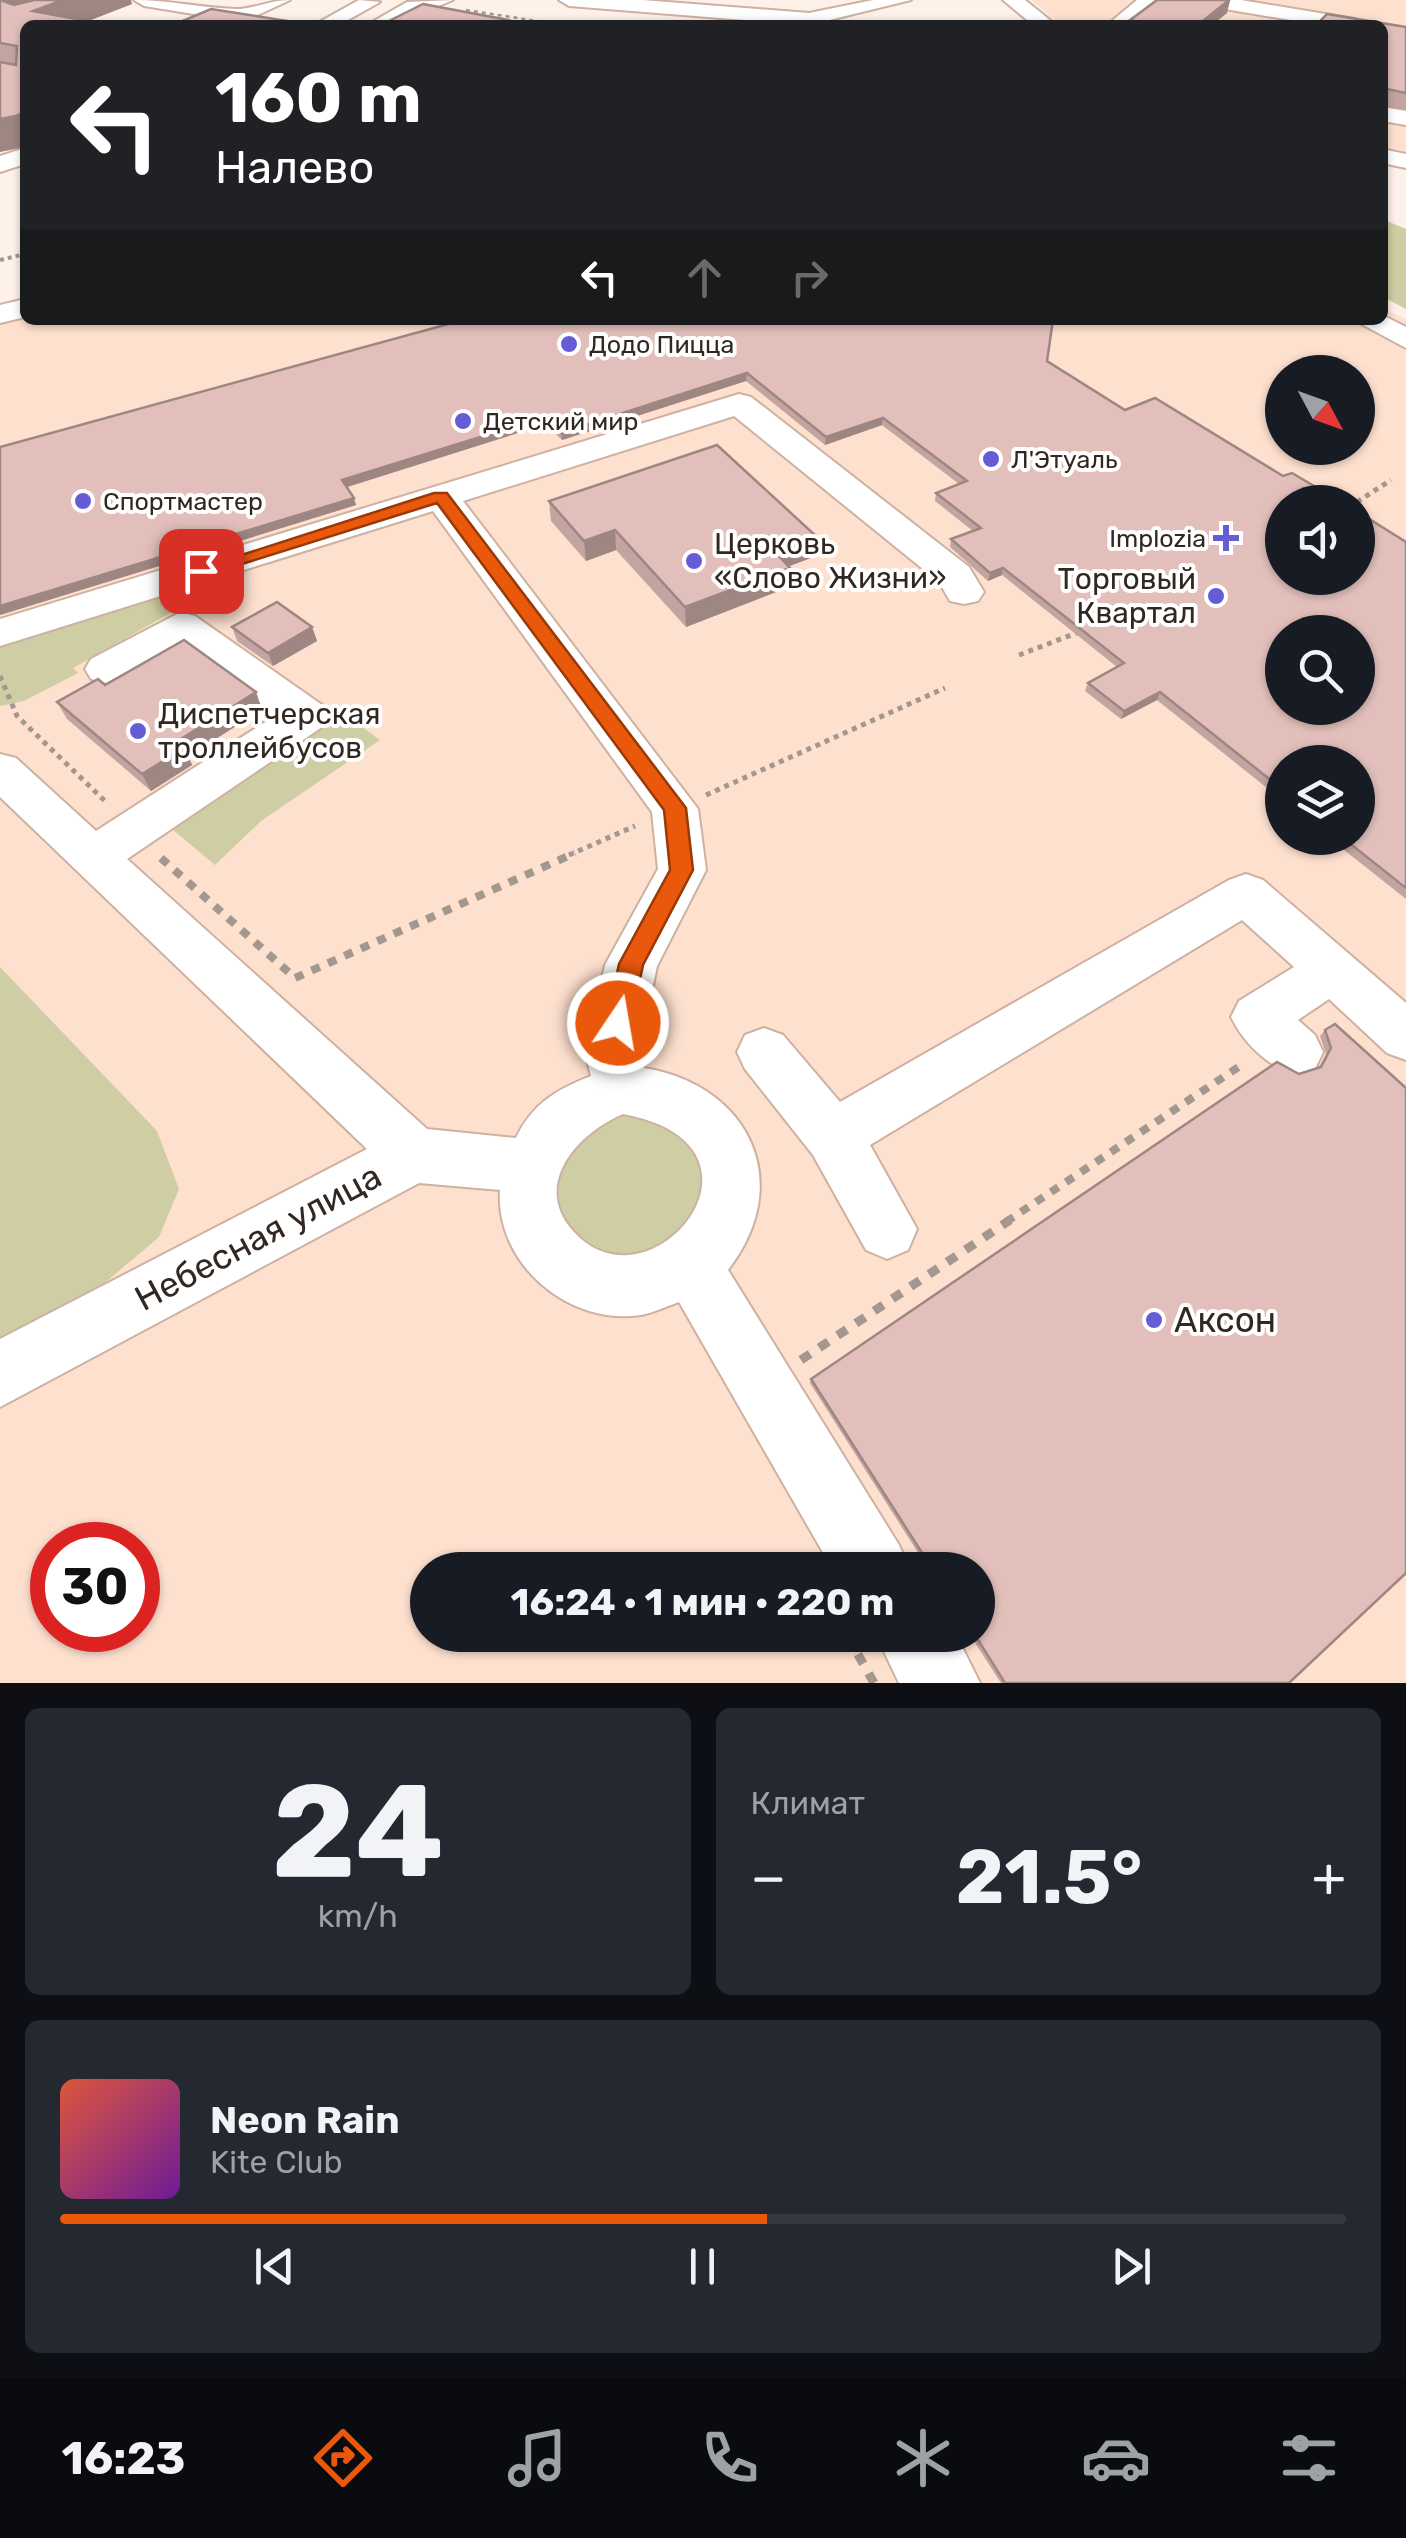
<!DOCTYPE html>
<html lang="ru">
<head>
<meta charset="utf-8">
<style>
  body { margin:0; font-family:Rubik,sans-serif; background:#242831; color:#f1f3f6; height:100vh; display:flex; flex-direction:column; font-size:38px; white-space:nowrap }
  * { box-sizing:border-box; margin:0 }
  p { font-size:32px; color:#9ea1a6 }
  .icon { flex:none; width:55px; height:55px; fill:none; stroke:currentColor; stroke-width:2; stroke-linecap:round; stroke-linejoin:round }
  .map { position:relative; height:1683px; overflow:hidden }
  .details { display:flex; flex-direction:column; gap:25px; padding:25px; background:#0d0f14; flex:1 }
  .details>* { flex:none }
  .top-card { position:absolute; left:20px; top:20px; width:1368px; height:305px; border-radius:15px; box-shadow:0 2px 8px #0004; background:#202124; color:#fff; overflow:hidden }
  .needle { width:65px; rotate:131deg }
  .controls { position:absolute; left:1265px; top:355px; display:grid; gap:20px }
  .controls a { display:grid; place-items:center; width:110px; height:110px; border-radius:50%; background:#171b24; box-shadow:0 2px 8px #0004; font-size:50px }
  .speed { position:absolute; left:30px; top:1522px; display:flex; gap:20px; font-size:50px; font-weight:700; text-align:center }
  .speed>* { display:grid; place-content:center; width:130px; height:130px; border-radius:50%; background:#171b24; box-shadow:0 2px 8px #0004; line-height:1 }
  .speed .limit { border:15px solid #d22; background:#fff; color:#111 }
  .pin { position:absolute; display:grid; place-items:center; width:85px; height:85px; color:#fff; margin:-42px; border-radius:20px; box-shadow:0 5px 15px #0006 }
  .me { position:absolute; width:110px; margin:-55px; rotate:12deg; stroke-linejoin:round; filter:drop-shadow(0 0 8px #0008) }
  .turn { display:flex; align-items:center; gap:35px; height:210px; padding:0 30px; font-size:45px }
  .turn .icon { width:130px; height:130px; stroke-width:2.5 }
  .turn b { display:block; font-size:70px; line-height:85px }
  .lanes { display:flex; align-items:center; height:95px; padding:0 30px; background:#0003; justify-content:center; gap:50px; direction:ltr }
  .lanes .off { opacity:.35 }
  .big { font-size:75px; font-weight:700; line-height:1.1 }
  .details .tile { flex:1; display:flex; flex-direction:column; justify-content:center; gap:15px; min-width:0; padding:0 35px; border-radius:15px; background:#242831 }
  .details .dial { align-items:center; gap:0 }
  .dial b { font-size:130px; line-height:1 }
  .song { display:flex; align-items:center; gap:30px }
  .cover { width:120px; height:120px; border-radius:15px; background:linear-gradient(135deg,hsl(10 70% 55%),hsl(280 70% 35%)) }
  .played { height:10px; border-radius:5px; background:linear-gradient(90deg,#ea580c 55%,#363941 55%) }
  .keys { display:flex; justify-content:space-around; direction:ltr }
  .heat { display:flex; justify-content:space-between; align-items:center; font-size:55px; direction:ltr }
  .details .tiles { flex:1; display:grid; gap:25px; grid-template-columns:1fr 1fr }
  .tile:last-child { grid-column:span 2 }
  .trip { position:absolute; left:410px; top:1552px; width:585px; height:100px; border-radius:50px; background:#171b24; box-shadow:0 2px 8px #0004; font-weight:700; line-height:100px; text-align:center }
  .dock { display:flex; height:160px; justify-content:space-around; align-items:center; background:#090b0e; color:#9ea1a6 }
  .dock .icon { width:70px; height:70px }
  .dock .on { color:#ea580c }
  .dock b { font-size:45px; color:#f1f3f6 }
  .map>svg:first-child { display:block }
  .built { fill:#fee0cf; fill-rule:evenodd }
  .green { fill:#cfcda3 }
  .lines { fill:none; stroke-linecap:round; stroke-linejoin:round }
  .minor-casing { stroke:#ceb1a0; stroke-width:4 }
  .path-far4 { stroke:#a39790; stroke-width:2.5; stroke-dasharray:4 4; stroke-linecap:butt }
  .path-far3 { stroke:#a39790; stroke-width:4; stroke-dasharray:4 4; stroke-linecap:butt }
  .path-far2 { stroke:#a39790; stroke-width:5; stroke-dasharray:5 5; stroke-linecap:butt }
  .path-far1 { stroke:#a39790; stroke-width:8; stroke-dasharray:9 9; stroke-linecap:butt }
  .path { stroke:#a39790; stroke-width:9; stroke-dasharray:11 11; stroke-linecap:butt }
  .minor { fill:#fff; fill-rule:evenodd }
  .wall { fill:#c2a4a0 }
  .shaded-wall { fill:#9e8682 }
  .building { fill:#e2bfba; stroke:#9e8682; stroke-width:2.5; fill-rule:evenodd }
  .route { fill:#ea580c; stroke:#983908; stroke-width:2.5 }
  .poi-dot { fill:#665dd6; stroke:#fff; stroke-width:4 }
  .labels { text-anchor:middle; stroke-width:8; stroke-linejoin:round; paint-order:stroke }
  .far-poi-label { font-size:25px; fill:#332821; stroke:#fff; text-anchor:start }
  .poi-label { font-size:30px; fill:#332821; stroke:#fff; text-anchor:start }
  .near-street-label { font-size:35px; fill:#332821; stroke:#fff }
  .near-poi-label { font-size:35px; fill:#332821; stroke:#fff; text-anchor:start }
</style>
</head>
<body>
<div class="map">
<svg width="1406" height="1683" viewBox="0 0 1406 1683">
  <rect width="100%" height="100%" fill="#fdf1ea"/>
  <g class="built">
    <polygon points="1031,0 1406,0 1406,152 1383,147 1382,25 1061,25"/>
    <path d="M25 298V320H1382L1383 308 1406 319V1683H0V304ZM1282 372H1358V448H1282ZM1282 502H1358V578H1282ZM1282 632H1358V708H1282ZM1282 762H1358V838H1282ZM52 1545H138V1630H52ZM428 1570H978V1635H428Z"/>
  </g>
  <g class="green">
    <polygon points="1382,219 1406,229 1406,309 1383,297"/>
    <polygon points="176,589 190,602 73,668 78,673 24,701 0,706 0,639"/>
    <polygon points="334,706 380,740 261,821 215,865 172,829 203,801 317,731"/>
    <polygon points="0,967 157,1131 179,1189 159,1237 95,1291 0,1340"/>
    <path d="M642 1108 703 1153C704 1165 709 1181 708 1192 700 1250 616 1284 572 1243 563 1235 556 1221 549 1211L568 1135 601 1113Z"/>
  </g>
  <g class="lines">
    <g class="minor-casing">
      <g id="minor">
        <path d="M134 0C169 0 202 8 236 9 250 10 270 0 290 0L243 22 144 6Z"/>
        <polygon points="359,0 380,2 339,25 314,25"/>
        <polygon points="453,0 392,25 367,25 407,2"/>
        <polygon points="559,0 642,0 809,13 873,0 911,0 809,25 569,6"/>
        <polygon points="1003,0 1025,0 1056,25 1033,25"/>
        <polygon points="1137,0 1159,0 1129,25 1107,25"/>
        <polygon points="1197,0 1241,0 1355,19 1365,25 1320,25 1207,6"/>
        <polygon points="1382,107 1406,111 1406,125 1382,121"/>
        <polygon points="25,148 25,164 0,172 0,156"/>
        <polygon points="1382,149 1406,154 1406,168 1382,163"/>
        <polygon points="25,299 25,317 0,323 0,305"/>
        <polygon points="1382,315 1406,327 1406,348 1354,320 1382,320"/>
        <path d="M739 394 751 397 969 567 984 592 978 601 964 604 950 601 939 582 734 416 463 501 698 809 706 870 657 966 639 1052 644 1068C749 1085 796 1182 728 1270L899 1545 910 1570H833L679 1302C667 1306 653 1313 641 1315 569 1326 495 1264 500 1190L419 1183 0 1407V1339L367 1149 0 797V754L16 758 96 831 276 715 180 644 106 683 91 679 85 669 91 659 181 612 195 616 322 705 329 716 322 727 127 859 427 1129 516 1138C532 1104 557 1089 591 1076L585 1052 605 965 658 869 652 812 433 511 0 646V619ZM623 1114C792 1145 650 1318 573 1231 531 1184 578 1133 623 1114Z"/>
        <path d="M1246 874 1263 880 1406 1003V1060L1387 1053 1329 999 1298 1020 1315 1035 1323 1052 1315 1069 1296 1076C1268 1066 1244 1044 1231 1017L1239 1001 1294 967 1242 920 870 1145 917 1229 908 1250 887 1259 866 1250 813 1155 745 1069 737 1052 745 1035 764 1028 783 1035 840 1102 1229 880Z"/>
        <polygon points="876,1635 956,1635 980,1683 899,1683"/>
      </g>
    </g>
    <polyline class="path-far4" points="466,10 563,25"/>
    <polyline class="path-far3" points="0,260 25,254"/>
    <g class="path-far2">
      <polyline points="1357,502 1391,480"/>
      <polyline points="1019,655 1079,632"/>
      <polyline points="0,676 17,716 107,803"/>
      <polyline points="706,795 945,688"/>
      <polyline points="569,855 635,826"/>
    </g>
    <g class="path-far1">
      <polyline points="161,858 295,978 575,853"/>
      <polyline points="1006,1222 1243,1064"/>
    </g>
    <g class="path">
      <polyline points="801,1360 1010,1220"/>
      <polyline points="847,1635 874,1683"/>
    </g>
    <use href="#minor" class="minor"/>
  </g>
  <g class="wall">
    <polygon points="0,0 132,4 88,21 0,152"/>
    <polygon points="1157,0 1230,0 1227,13 1212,25 1129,25 1130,20"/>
    <polygon points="1382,25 1406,27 1406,110 1382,106"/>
    <polygon points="463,320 1047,361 1125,410 1283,476 1406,542 1406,899 1329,838 1358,838 1282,762 1282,800 1157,700 1121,719 1085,691 1088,683 1117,667 1002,575 988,581 950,547 951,539 973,531 935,501 936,493 959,484 882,425 825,445 746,381 562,440 546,424 347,487 356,505 0,615"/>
    <polygon points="549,501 816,556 789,566 789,587 686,627 616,550 586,561 551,521"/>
    <polygon points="232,627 312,627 317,641 273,666 237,641"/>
    <polygon points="105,685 256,692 262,710 188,756 192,765 151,791 67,719 57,702"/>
    <polygon points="1335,1024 1289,1683 1001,1683 970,1635 978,1635 978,1570 929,1570 810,1383 811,1379 1299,1074 1319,1067 1326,1054 1320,1036 1325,1030"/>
  </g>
  <g class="shaded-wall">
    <polygon points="0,0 35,0 0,15"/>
    <polygon points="63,0 131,0 132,4 78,25 33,11"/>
    <polygon points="1229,0 1230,0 1227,13 1212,25 1198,25"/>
    <polygon points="25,112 25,147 0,152 0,119"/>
    <polygon points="747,373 746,381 562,440 561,433"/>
    <polygon points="545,417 546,424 344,488 342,480"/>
    <polygon points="883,418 882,425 825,445 826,437"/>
    <polygon points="354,498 356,505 0,615 0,606"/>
    <polygon points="615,530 616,550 586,561 584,541"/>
    <polygon points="817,537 816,556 774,572 775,552"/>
    <polygon points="790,568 789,587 686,627 685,607"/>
    <polygon points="1003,568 1002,575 988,581 990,573"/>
    <polygon points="312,627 317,641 273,666 268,653"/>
    <polygon points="256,692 262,710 188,756 192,765 151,791 142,774 176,742"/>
    <polygon points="1160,692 1157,700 1121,719 1124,711"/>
  </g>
  <g class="building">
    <polygon points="0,0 14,5 34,0 63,0 33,11 109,25 25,25 25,112 16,116 0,119 0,62 16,65 17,46 0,43"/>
    <polygon points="1157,0 1229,0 1198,25 1155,25 1130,20"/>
    <polygon points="423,4 508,20 499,25 381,25"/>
    <polygon points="211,9 313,25 173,25"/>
    <polygon points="1327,14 1406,27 1406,93 1382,88 1382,25 1316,25"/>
    <path d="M463 320H1053L1047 361 1125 410 1155 398 1283 476 1292 473 1341 502H1282V578H1358V512L1406 542V888L1343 838H1358V762H1282V789L1160 692 1124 711 1088 683 1124 663 1003 568 990 573 951 539 981 528 936 493 967 481 883 418 826 437 747 373 561 433 545 417 342 480 354 498 0 606V447ZM1282 632H1358V708H1282Z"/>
    <polygon points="717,445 817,537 775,552 790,568 685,607 615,530 584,541 549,501"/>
    <polygon points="277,602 312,627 268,653 232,627"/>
    <polygon points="184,640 256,692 176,742 184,748 142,774 57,702 98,679 105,685"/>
    <polygon points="1335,1024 1406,1088 1406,1573 1289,1683 1005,1683 975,1635 978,1635 978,1570 933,1570 811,1379 1277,1062 1299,1074 1321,1067 1331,1048 1325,1030"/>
  </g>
  <polygon class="route" points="434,493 447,493 686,808 693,870 643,965 631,1023 618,1034 606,1023 619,964 670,870 664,810 437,503 207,575 192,571"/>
  <g class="poi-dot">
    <circle cx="569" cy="344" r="10"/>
    <circle cx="463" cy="421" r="10"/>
    <circle cx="991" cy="459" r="10"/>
    <circle cx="83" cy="501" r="10"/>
    <path d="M1221 523h10v10h10v10h-10v10h-10v-10h-10v-10h10z"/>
    <circle cx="694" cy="561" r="10"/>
    <circle cx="1216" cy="596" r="10"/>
    <circle cx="138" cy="731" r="10"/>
    <circle cx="1154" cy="1320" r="10"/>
  </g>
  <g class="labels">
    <g class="far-poi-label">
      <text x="589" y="353">Додо Пицца</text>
      <text x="483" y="430">Детский мир</text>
      <text x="1011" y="468">Л'Этуаль</text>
      <text x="103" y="510">Спортмастер</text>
      <text x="1206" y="547" text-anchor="end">Implozia</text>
    </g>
    <g class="poi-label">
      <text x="714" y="554">Церковь<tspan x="714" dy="34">«Слово Жизни»</tspan></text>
      <text x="1196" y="589" text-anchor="end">Торговый<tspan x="1196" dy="34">Квартал</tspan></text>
      <text x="158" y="724">Диспетчерская<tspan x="158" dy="34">троллейбусов</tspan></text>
    </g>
    <g class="near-street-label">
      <text transform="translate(258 1237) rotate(-28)" y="12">Небесная улица</text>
    </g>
    <g class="near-poi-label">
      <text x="1174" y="1332">Аксон</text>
    </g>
  </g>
</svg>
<div class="controls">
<a><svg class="needle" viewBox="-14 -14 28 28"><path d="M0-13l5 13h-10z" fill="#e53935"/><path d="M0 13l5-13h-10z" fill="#9ea1a6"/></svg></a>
<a><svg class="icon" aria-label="sound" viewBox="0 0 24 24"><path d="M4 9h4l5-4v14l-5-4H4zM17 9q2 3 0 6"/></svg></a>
<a><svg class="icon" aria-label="search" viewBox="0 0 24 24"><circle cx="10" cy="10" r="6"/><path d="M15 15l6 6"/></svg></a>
<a><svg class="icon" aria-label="layers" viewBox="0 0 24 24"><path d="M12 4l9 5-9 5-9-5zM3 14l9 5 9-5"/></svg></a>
</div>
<div class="speed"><div class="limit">30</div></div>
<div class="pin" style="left:201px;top:571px;background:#d93025"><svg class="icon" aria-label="arrive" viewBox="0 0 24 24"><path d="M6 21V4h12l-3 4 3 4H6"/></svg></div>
<svg class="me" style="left:618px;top:1023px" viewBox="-20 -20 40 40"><circle r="17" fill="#ea580c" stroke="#fff" stroke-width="3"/><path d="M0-11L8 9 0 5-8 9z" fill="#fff"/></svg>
<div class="trip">16:24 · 1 мин · 220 m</div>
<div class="top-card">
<div class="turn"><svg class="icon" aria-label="left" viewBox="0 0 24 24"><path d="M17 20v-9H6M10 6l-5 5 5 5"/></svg><div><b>160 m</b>Налево</div></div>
<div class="lanes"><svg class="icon" aria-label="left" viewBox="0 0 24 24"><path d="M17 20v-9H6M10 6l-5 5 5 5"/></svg><svg class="icon off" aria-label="ahead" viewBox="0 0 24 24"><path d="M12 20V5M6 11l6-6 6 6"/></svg><svg class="icon off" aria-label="right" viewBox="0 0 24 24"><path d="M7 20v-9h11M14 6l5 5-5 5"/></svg></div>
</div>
</div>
<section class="details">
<div class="tiles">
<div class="tile dial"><b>24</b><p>km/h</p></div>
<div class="tile"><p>Климат</p>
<div class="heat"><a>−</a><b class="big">21.5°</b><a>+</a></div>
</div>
<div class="tile">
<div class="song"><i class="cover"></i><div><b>Neon Rain</b><p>Kite Club</p></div></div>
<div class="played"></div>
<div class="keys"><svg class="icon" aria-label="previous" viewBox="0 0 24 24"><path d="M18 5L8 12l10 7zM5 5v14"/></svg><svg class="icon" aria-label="pause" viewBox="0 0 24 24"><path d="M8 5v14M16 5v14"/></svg><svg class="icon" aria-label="next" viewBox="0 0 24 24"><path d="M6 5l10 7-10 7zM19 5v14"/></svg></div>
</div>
</div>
</section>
<nav class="dock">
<b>16:23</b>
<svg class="icon on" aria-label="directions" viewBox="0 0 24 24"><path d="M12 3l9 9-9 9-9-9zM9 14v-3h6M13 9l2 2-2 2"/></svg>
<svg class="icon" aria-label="music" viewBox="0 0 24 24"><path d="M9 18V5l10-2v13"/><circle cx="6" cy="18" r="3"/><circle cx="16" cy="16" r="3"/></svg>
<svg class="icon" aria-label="phone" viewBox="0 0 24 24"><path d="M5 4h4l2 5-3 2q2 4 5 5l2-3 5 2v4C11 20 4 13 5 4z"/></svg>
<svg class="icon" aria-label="climate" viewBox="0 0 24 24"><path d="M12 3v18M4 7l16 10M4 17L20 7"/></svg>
<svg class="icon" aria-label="car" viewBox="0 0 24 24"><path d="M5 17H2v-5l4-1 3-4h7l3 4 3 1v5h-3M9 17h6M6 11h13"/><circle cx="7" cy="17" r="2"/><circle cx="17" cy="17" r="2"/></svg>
<svg class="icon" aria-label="filters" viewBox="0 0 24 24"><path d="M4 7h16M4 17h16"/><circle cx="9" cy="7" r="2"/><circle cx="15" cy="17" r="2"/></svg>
</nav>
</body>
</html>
